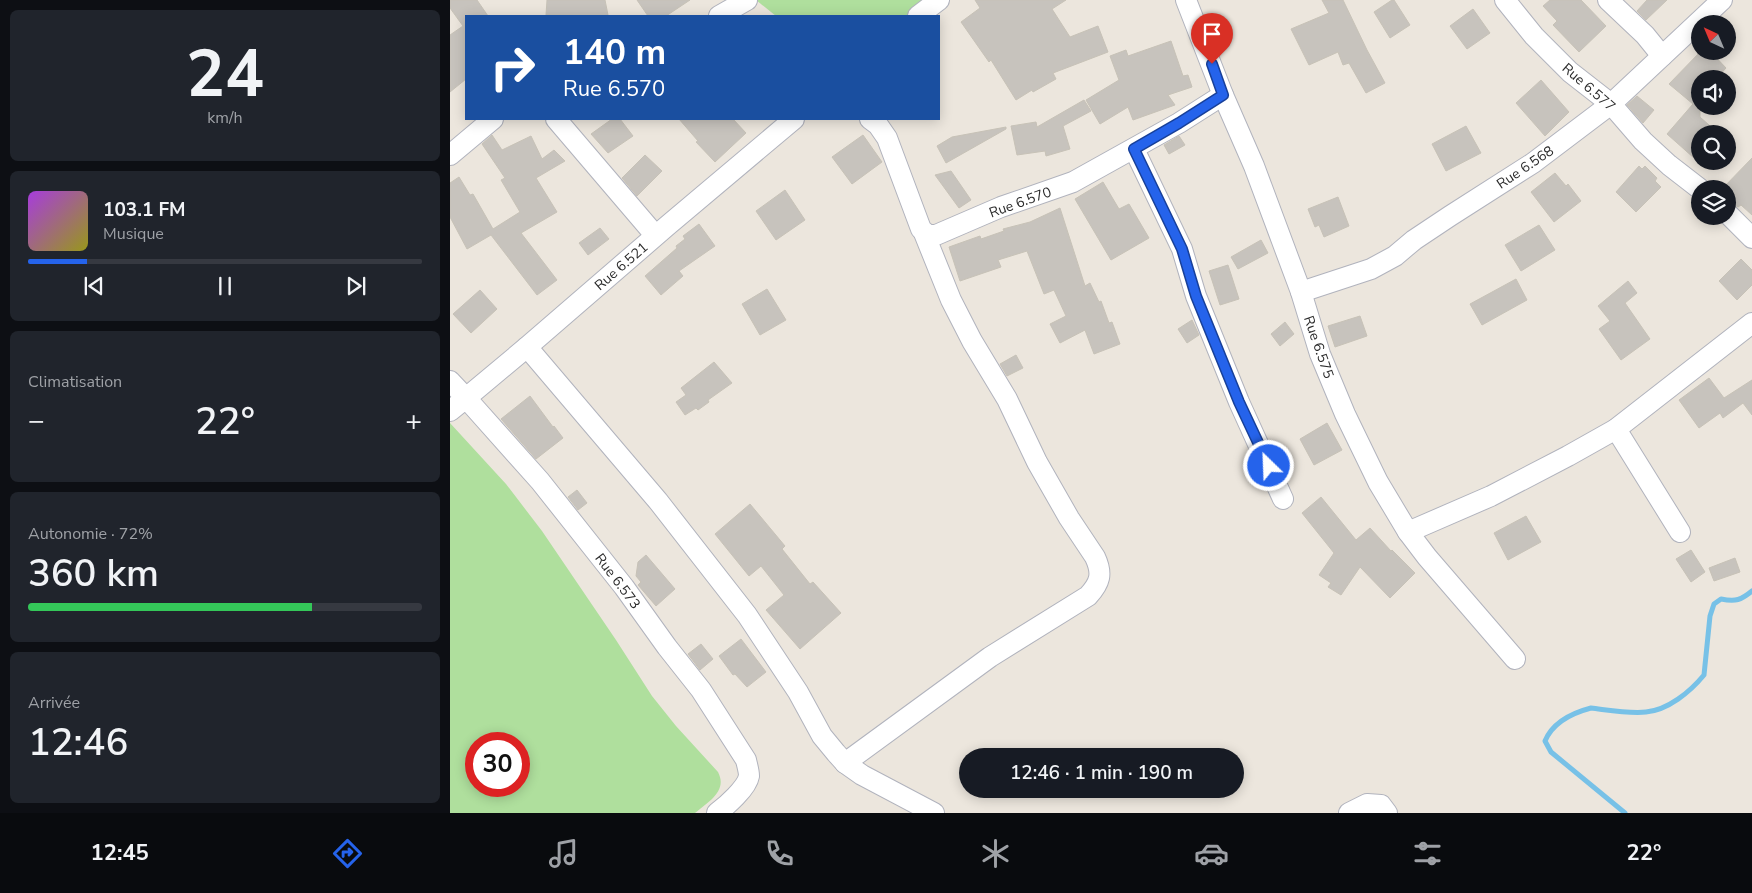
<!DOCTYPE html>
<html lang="fr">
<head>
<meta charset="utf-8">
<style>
  body { margin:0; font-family:"Nunito Sans",sans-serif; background:#20242c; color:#f1f3f6; height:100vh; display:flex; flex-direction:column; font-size:19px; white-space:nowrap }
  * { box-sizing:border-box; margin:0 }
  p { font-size:16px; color:#9ea1a6 }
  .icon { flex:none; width:28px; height:28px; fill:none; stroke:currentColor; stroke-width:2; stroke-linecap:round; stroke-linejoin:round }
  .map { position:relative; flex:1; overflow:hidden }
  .panel { display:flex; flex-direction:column; gap:10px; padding:10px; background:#0d0f14; width:450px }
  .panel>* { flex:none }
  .hud { position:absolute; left:15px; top:15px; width:475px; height:105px; border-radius:0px; box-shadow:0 2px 12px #0003; background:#1a4fa0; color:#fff; overflow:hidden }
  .needle { width:32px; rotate:316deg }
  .tools { position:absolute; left:1241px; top:15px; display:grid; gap:10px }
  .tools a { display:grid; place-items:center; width:45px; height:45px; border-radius:50%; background:#171b24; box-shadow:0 2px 12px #0003; font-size:25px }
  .speed { position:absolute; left:15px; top:732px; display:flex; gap:10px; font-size:25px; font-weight:700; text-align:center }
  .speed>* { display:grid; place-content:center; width:65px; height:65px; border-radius:50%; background:#171b24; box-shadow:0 2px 12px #0003; line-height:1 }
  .speed .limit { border:8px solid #d22; background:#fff; color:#111 }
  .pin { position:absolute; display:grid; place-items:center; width:42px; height:42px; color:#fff; margin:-51px -21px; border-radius:50% 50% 50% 0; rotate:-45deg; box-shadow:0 0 5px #0007 }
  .pin .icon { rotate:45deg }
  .me { position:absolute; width:55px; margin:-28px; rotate:336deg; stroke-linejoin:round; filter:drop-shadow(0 0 4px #0008) }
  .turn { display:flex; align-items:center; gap:18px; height:105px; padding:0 15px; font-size:22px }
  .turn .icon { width:65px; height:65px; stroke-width:2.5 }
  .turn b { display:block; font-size:35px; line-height:42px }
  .big { font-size:38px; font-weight:600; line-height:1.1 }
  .panel .widget { flex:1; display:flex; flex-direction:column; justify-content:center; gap:8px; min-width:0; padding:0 18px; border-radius:8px; background:#20242c }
  .panel .dial { align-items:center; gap:0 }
  .dial b { font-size:65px; line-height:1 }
  .song { display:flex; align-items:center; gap:15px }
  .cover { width:60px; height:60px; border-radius:8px; background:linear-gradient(135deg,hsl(280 70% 55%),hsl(60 70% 35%)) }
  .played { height:5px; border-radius:2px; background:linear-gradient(90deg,#2563eb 15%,#363941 15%) }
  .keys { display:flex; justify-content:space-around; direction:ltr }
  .heat { display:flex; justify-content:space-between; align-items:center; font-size:28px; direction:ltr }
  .charge { height:8px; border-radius:4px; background:linear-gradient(90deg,#34c759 72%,#363941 0) }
  .trip { position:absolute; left:509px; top:748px; width:285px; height:50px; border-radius:25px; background:#171b24; box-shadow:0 2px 12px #0003; font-weight:600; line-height:50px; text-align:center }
  .tabs { display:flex; height:80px; justify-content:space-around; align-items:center; background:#090b0e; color:#9ea1a6 }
  .tabs .icon { width:35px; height:35px }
  .tabs .active { color:#2563eb }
  .tabs b { font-size:22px; color:#f1f3f6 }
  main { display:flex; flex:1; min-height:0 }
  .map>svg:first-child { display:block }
  .green { fill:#afdf9d; fill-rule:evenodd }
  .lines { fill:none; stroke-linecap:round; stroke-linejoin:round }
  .stream { stroke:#77c1e7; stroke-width:5 }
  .building { fill:#c7c3bd; stroke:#c7c2b7 }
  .street-casing { stroke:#b1b3bd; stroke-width:22 }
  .street { stroke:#fff; stroke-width:20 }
  .route-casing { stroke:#184099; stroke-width:12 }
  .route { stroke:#2563eb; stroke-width:9 }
  .labels { text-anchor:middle; stroke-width:5; stroke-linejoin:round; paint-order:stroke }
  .street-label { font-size:14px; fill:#2a2a2a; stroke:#fff }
</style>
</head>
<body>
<main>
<section class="panel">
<div class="widget dial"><b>24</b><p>km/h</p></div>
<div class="widget">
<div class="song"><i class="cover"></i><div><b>103.1 FM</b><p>Musique</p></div></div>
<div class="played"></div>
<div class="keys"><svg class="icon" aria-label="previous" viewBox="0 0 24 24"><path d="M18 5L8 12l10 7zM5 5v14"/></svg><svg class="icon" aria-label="pause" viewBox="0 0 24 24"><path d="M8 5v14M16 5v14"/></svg><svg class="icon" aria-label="next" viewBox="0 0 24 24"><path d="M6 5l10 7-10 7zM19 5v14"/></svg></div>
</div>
<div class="widget"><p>Climatisation</p>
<div class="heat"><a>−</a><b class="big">22°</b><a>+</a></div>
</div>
<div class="widget"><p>Autonomie · 72%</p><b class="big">360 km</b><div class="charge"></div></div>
<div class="widget"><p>Arrivée</p><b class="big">12:46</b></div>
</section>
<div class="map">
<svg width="1302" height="813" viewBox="0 0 1302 813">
  <rect width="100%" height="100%" fill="#ece6dd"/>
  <g class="green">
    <polygon points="306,0 475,0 456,16 326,16"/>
    <path d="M0 423 56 484 92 531 166 640 202 696 226 726 268 772C278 791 258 802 245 813H0ZM26 744H69V786H26Z"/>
  </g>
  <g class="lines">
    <path class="stream" d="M1175 813 1101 752 1095 741C1103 722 1122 713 1141 708 1158 710 1180 714 1196 712 1218 710 1240 692 1254 675L1260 616 1264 604 1271 599C1286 602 1291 600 1302 591"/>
  </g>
  <g class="building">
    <polygon points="0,0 27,0 38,16 16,16 16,79 0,92 0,35 13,26 0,8"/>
    <polygon points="97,0 155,0 158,15 151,16 96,15"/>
    <polygon points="187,0 240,0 216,16 198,16"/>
    <polygon points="525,0 616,0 602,9 620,37 648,26 658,52 603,73 606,79 583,92 582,90 566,100 541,60 539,62 511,22 530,8"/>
    <polygon points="872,0 893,0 917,50 935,83 916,93 899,63 893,65 888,52 859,65 841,29 879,13"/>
    <polygon points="942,0 944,0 960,25 940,38 924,12"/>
    <polygon points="1100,0 1131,0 1156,26 1129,52 1103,25 1107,21 1093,6"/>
    <polygon points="1197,0 1217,0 1196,20 1187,11"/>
    <polygon points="1023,9 1040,33 1017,49 1000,26"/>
    <polygon points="721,41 733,76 738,75 742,87 718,95 725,105 683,120 678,107 650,124 636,100 669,80 660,56 676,50 678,56"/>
    <polygon points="1251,51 1260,51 1276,68 1266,79 1250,79 1250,117 1269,134 1250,134 1250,151 1244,158 1217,134 1243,104 1219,84"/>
    <polygon points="1091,80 1119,112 1095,136 1066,103"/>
    <polygon points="1187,96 1204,110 1193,123 1177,105"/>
    <polygon points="634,100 641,111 613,126 620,149 596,156 595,151 567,155 561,126 586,122 587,127"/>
    <polygon points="162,119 170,119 183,136 158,153 141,134"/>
    <polygon points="229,119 283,119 296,133 265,162 246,142 248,141"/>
    <polygon points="1016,126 1031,153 996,171 982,144"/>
    <polygon points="556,127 556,129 496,163 487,146 502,137"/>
    <polygon points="42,135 52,150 81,136 92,159 104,150 115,161 86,178 107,212 71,233 107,280 87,295 41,235 17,249 0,217 0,183 9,177 20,195 23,194 43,229 70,212 51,180 55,178 32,144"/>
    <polygon points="413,135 432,162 402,184 382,157"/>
    <polygon points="729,136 735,145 719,154 714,145"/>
    <polygon points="195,155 212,171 187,196 172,178"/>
    <polygon points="1302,158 1302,215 1291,205 1288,207 1285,205 1278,198 1280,195 1278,193 1278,189 1273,188"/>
    <polygon points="1189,166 1192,169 1195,166 1207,178 1205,181 1211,187 1186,212 1166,192"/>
    <polygon points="501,171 521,200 509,208 485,175"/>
    <polygon points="1105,173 1116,186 1118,184 1131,201 1104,222 1081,192"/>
    <polygon points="653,182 669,209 679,204 699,238 661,260 625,199"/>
    <polygon points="335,190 355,220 326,240 306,211"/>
    <polygon points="888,197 899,226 874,237 869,225 865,227 858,209"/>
    <polygon points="610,208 635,286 640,283 649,302 651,301 659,323 662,322 670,344 644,354 635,330 610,343 600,324 616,316 604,290 594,294 577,251 548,260 551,267 510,281 499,247 530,236 531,239 554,231 553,229 580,222"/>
    <polygon points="249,224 265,246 229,271 233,276 211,295 195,276 227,248 226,246 235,239 233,236"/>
    <polygon points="1089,225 1105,250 1071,271 1055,245"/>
    <polygon points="150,228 159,239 138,255 129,243"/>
    <polygon points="811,240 818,253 788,269 781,257"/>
    <polygon points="1291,259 1302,270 1302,285 1287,300 1269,281"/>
    <polygon points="778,265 789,299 770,305 759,271"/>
    <polygon points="1066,279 1077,300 1032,325 1020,304"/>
    <polygon points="1178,281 1187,293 1175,303 1200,339 1171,360 1149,329 1160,321 1148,306"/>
    <polygon points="317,289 336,320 310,335 292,304"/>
    <polygon points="30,290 47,309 21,333 3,314"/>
    <polygon points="910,316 917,336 885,347 878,326"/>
    <polygon points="742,320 749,335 737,343 728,329"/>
    <polygon points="835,322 844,334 830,346 821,334"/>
    <polygon points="566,355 573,368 557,376 550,364"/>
    <polygon points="264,362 282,383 258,400 259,402 248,410 246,408 235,415 226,402 236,395 231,388"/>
    <polygon points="1259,378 1274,398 1302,380 1302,415 1293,403 1273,418 1270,413 1249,428 1229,400"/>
    <polygon points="80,396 103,427 104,426 113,438 86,459 51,419"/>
    <polygon points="877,423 892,450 864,465 850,439"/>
    <polygon points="127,490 137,503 128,510 118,497"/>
    <polygon points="871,497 906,540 920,528 941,551 942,550 965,573 940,598 910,567 891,595 878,587 881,583 869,575 884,553 852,513"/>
    <polygon points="300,504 335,546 332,549 360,584 363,582 391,613 350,649 316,610 334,595 311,566 299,576 265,534"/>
    <polygon points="1076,516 1091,542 1058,560 1044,533"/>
    <polygon points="1241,550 1255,572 1241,582 1226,559"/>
    <polygon points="196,555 225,589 206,606 188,585 191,582 186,576 188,562"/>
    <polygon points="1285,558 1290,572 1264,581 1259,568"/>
    <polygon points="291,639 316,672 297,687 285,674 283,675 269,656"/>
    <polygon points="251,644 263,659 250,670 238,654"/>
  </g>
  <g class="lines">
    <g class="street-casing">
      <g id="street">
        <polyline points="736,0 773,95 804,166 851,292 870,354 895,414 928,482 958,532 977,557 1065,659"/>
        <polyline points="1055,0 1084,36 1120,72 1161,104 1193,141 1219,165 1250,189"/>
        <polyline points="1158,0 1195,35 1212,56"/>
        <polyline points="269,16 297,0"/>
        <polyline points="468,16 489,0"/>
        <polyline points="106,119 205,235"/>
        <polyline points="420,119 428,125 437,138 471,229 478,235 486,235 551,207 623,182 729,123 773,95"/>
        <polyline points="684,149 732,249 746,296 789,402 833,499"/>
        <polyline points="0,155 43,119"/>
        <polyline points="1278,214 1302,238"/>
        <polyline points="851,292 921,269 945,256 964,240 1000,216 1083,163 1161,104 1272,0"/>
        <polyline points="77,347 208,501 297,615 348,692 372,736 386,753 395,763 412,775 484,813"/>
        <polyline points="0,381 16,398 77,347 217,226 344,119"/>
        <path d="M0 411 16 398 90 481 174 587 217 647 251 690 296 760C297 765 299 771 299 776 297 788 276 806 267 813"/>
        <polyline points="1166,429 1230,532"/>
        <polyline points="958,532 1041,496 1118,456 1166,429 1302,323"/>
        <path d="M395 763 540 657 638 596C650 583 653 574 645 557L619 518 587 462 557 399 522 341 501 300 474 233"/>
        <polyline points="899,813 917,804 931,805 937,813"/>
      </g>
    </g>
    <use href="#street" class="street"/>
  </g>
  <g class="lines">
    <g class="route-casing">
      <polyline id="route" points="762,64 773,95 729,123 684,149 732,249 746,296 789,402 819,466"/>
    </g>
    <use href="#route" class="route"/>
  </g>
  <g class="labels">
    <g class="street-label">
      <text transform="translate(1139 87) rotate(41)" y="5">Rue 6.577</text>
      <text transform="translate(1075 167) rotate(-34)" y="5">Rue 6.568</text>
      <text transform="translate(570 202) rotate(-20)" y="5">Rue 6.570</text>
      <text transform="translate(171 266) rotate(-41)" y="5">Rue 6.521</text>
      <text transform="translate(869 347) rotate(71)" y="5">Rue 6.575</text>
      <text transform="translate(168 581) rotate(53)" y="5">Rue 6.573</text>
    </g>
  </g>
</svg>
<div class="tools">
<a><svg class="needle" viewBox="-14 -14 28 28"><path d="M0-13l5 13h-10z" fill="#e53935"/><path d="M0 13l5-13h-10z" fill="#9ea1a6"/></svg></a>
<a><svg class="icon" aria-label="sound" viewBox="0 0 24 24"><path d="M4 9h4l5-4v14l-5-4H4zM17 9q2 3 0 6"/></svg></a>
<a><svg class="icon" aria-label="search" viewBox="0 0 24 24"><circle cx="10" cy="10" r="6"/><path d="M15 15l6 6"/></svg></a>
<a><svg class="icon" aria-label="layers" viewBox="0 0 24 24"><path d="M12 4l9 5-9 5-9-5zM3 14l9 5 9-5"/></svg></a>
</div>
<div class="speed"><div class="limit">30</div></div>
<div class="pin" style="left:762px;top:64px;background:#d93025"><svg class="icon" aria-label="arrive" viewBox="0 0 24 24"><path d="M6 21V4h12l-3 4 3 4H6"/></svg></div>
<svg class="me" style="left:819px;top:466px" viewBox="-20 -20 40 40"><circle r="17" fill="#2563eb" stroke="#fff" stroke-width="3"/><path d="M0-11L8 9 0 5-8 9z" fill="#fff"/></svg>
<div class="trip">12:46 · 1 min · 190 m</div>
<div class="hud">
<div class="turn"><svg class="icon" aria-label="right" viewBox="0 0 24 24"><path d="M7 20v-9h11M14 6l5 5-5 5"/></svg><div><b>140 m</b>Rue 6.570</div></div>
</div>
</div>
</main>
<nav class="tabs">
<b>12:45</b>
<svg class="icon active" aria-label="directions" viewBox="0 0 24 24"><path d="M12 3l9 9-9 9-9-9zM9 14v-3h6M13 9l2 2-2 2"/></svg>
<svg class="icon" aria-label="music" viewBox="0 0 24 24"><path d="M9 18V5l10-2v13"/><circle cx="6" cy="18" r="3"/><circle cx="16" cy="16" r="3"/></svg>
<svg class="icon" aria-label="phone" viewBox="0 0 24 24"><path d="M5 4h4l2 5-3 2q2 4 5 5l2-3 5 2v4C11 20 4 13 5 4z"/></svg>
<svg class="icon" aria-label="climate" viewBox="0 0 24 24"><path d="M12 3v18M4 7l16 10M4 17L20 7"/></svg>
<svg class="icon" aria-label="car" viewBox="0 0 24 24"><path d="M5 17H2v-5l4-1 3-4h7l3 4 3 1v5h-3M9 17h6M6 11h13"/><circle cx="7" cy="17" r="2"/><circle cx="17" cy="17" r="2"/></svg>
<svg class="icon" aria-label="filters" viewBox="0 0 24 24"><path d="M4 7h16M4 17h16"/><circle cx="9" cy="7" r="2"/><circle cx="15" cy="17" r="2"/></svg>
<b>22°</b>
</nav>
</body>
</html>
